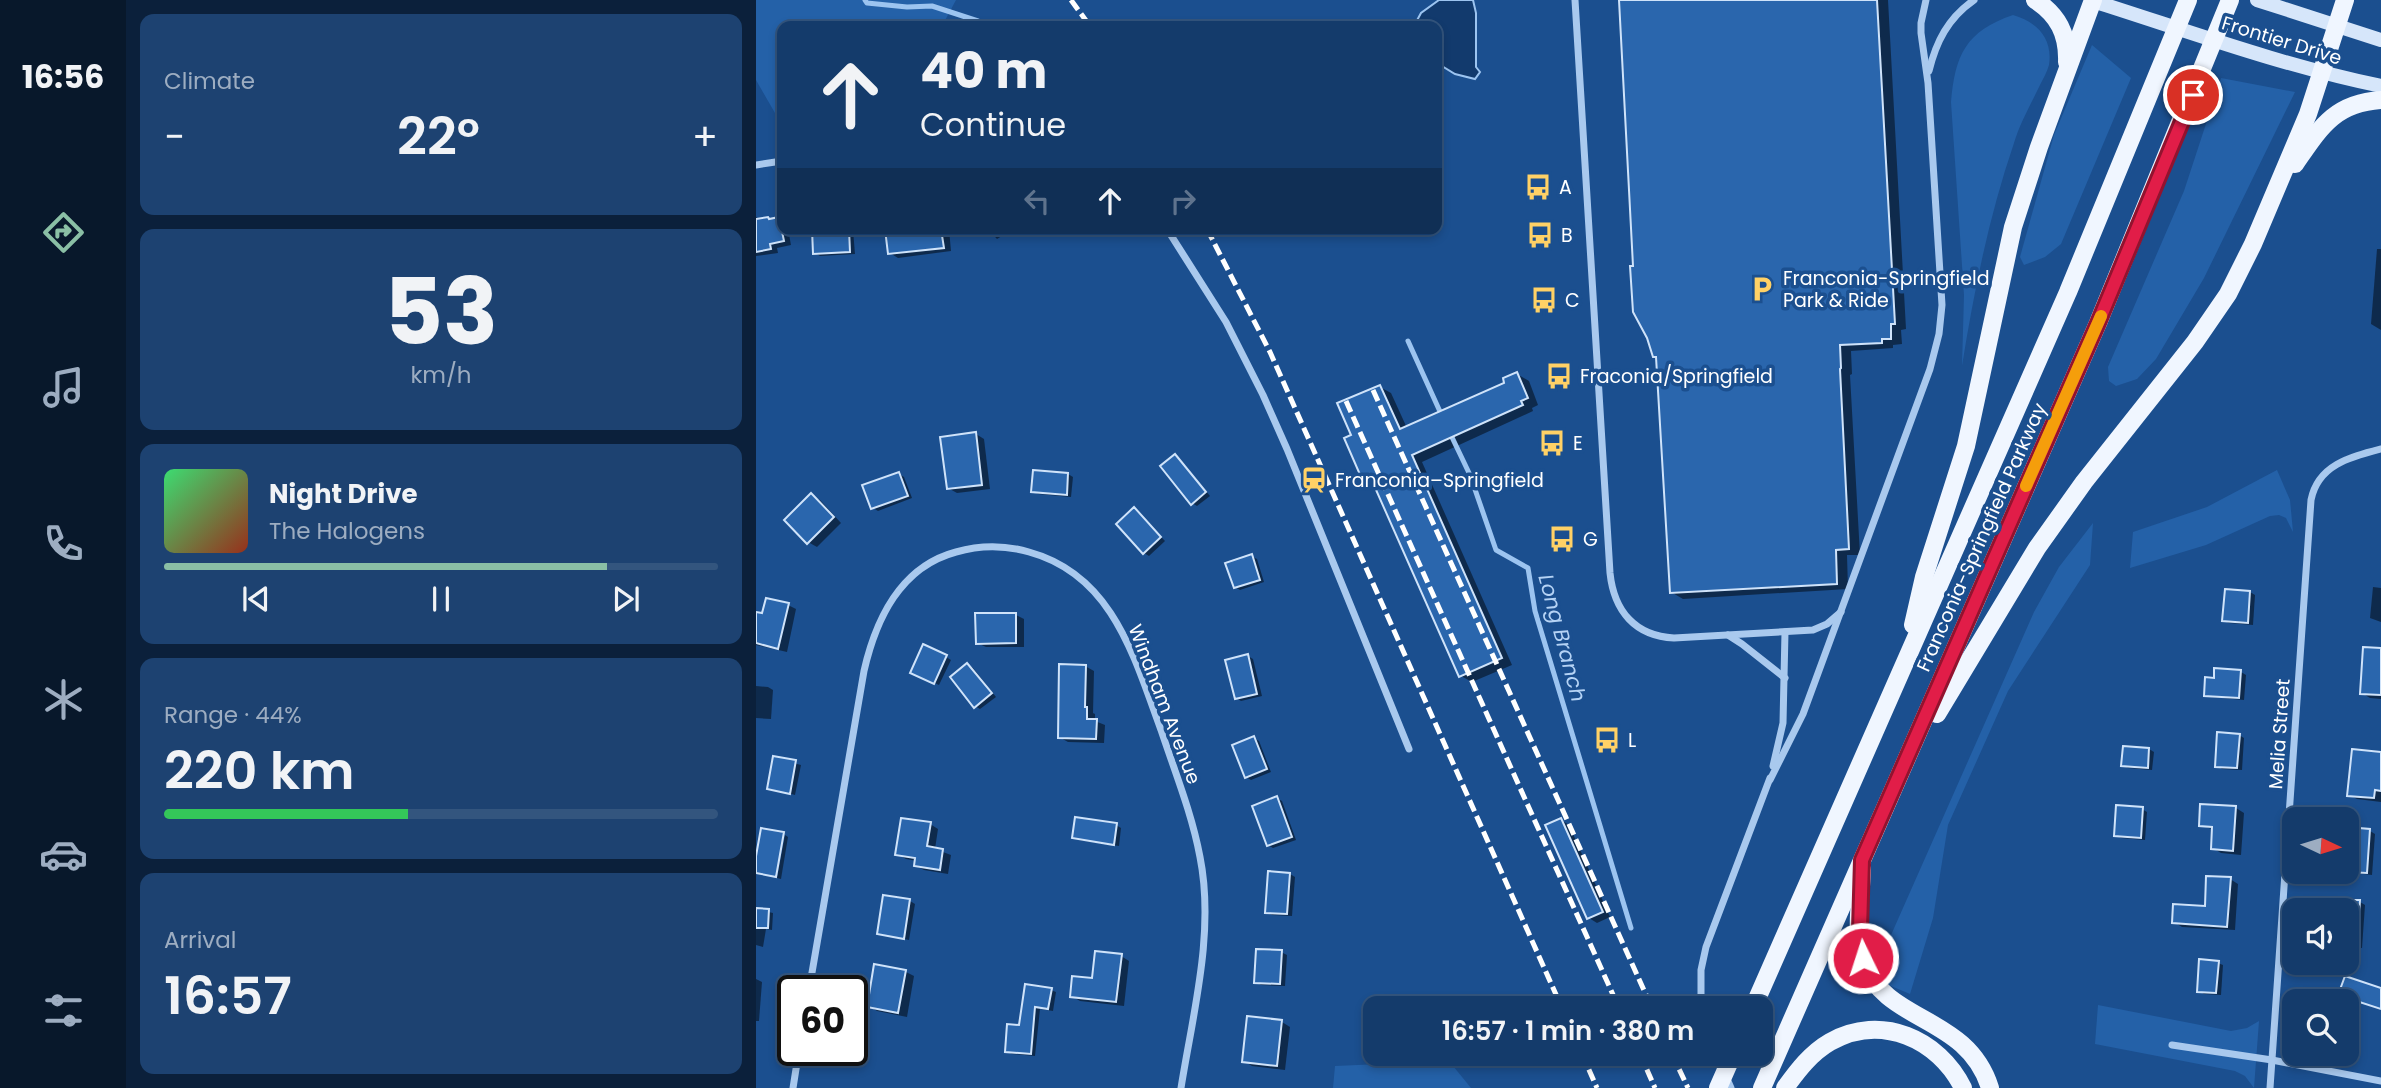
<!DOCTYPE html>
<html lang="en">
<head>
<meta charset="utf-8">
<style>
  body { margin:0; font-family:Poppins,sans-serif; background:#1d4271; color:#f1f3f6; height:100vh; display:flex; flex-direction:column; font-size:26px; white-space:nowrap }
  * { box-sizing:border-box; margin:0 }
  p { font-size:23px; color:#9dadc1 }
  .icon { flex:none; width:38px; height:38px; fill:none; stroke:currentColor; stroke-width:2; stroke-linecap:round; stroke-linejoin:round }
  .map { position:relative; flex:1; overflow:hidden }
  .details { display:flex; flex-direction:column; gap:14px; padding:14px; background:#0b203b; width:630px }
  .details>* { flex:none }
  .guide { position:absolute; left:21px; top:21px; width:665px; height:214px; border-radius:14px; box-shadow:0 4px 10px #0003,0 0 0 2px #33557e; background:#143b6b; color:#f1f3f6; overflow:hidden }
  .needle { width:46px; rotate:94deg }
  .buttons { position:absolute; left:1526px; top:807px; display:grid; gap:14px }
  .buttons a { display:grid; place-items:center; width:77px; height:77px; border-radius:14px; background:#143b6b; box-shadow:0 4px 10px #0003,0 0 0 2px #33557e; font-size:35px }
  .speed { position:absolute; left:21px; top:975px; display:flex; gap:14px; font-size:35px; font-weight:700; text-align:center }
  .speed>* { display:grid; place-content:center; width:91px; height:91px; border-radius:50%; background:#143b6b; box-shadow:0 4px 10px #0003,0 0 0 2px #33557e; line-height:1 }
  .speed .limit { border:4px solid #111; border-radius:10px; background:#fff; color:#111 }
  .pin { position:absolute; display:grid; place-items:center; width:60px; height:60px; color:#fff; margin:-30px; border:4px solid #fff; border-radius:50%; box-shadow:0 2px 7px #0007 }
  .me { position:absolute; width:77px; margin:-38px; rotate:356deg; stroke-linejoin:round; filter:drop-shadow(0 0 5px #0008) }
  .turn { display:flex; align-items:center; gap:24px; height:147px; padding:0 28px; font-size:32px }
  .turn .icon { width:91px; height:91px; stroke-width:2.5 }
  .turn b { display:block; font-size:49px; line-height:60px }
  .lanes { display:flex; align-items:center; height:66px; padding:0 28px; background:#0003; justify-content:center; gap:35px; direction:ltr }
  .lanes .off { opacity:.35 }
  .big { font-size:52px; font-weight:600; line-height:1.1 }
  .details .tile { flex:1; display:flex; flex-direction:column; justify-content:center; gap:10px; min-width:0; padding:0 24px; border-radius:14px; background:#1d4271 }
  .details .dial { align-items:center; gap:0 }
  .dial b { font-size:91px; line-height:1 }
  .song { display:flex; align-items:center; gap:21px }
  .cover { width:84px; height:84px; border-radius:10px; background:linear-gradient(135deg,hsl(140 70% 55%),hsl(10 70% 35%)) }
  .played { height:7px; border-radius:4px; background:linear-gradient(90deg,#8abfa5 80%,#33557e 80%) }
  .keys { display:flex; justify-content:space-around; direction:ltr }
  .heat { display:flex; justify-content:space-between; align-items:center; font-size:38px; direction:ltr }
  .charge { height:10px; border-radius:5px; background:linear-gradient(90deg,#34c759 44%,#33557e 0) }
  .trip { position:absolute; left:607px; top:996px; width:410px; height:70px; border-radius:14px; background:#143b6b; box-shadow:0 4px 10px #0003,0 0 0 2px #33557e; font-weight:600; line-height:70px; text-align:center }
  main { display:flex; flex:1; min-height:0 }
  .menu { display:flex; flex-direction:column; width:126px; justify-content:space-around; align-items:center; background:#08182b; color:#9dadc1 }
  .menu .icon { width:49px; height:49px }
  .menu .on { color:#8abfa5 }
  .menu b { font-size:32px; color:#f1f3f6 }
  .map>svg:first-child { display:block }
  .green { fill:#2461a8 }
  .water { fill:#123a6d; stroke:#9cc4f0; stroke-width:2 }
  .shadow { fill:#0007 }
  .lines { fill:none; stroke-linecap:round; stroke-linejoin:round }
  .stream { stroke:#9cc4f0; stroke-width:5 }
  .building { fill:#2a66ad; stroke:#cfe3fa; stroke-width:2 }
  .street { stroke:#a9c9ee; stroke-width:7 }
  .secondary { stroke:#d6e6fa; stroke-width:14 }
  .primary { stroke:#f0f6ff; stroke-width:18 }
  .rail { stroke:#fff; stroke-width:5; stroke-dasharray:12 5; stroke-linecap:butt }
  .route-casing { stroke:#92132f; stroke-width:18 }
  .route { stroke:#e11d48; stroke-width:12 }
  .slow { stroke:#f59e0b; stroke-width:12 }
  .labels { text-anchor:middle; stroke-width:7; stroke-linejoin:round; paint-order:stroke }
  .street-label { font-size:19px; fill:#fff; stroke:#1b4f8f }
  .poi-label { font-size:19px; fill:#fff; stroke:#1b4f8f; text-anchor:start }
  .water-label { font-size:21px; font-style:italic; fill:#b5d3f5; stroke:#1b4f8f }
</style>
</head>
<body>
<main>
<nav class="menu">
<b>16:56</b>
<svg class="icon on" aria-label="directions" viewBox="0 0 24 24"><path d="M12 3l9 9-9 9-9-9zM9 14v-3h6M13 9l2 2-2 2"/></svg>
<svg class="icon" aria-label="music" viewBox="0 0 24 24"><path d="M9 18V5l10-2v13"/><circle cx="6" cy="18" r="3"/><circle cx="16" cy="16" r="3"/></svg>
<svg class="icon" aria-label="phone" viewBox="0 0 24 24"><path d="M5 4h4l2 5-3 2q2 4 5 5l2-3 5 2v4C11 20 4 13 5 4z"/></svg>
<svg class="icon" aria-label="climate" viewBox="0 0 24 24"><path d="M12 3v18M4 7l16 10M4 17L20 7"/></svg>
<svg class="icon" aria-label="car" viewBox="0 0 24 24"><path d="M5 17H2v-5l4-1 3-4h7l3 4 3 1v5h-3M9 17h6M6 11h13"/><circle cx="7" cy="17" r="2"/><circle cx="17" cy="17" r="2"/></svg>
<svg class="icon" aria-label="filters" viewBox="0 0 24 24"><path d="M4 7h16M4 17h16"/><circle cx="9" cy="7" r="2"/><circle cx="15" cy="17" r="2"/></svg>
</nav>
<section class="details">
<div class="tile"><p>Climate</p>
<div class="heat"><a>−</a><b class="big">22°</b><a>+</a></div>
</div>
<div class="tile dial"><b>53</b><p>km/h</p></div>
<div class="tile">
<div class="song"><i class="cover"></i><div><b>Night Drive</b><p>The Halogens</p></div></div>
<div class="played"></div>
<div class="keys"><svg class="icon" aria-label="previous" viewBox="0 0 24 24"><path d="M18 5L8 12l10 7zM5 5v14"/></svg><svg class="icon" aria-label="pause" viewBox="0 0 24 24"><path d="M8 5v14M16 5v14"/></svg><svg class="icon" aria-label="next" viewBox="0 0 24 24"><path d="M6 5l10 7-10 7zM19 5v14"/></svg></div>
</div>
<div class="tile"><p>Range · 44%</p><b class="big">220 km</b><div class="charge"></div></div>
<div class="tile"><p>Arrival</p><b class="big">16:57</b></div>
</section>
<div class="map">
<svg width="1625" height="1088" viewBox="0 0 1625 1088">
  <rect width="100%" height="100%" fill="#1b4f8f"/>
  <g class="green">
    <polygon points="0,0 200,0 186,26 26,26 26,112 19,113 0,80"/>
    <path d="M1257 15C1281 22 1297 38 1293 65 1291 72 1287 79 1284 85 1275 104 1264 123 1258 143 1233 216 1218 291 1206 366L1208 295 1195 102C1199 55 1210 31 1257 15Z"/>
    <polygon points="1336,45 1375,78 1305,244 1289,257 1268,265 1264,257 1298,135"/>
    <polygon points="1465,78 1539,92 1448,278 1400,359 1381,379 1360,386 1353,381 1352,367 1428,191"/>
    <polygon points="1521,470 1534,500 1537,532 1530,518 1523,515 1514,516 1450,545 1374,568 1377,532 1451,507"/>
    <polygon points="1337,523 1334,565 1252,691 1192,825 1177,918 1154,994 1116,978 1278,612 1303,567"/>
    <polygon points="1342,1005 1475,1031 1491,1028 1503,1021 1498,1088 1489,1076 1479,1071 1339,1044"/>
    <polygon points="693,1061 715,1088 577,1088 579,1066"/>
  </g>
  <polygon class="water" points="683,0 717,0 720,13 720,67 724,72 719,79 699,74 681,63 681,26 658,26 665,13"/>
  <g class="shadow">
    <polygon points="865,0 1132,0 1150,329 1145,330 1146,344 1137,345 1137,348 1095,351 1096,374 1094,375 1104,555 1091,555 1092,589 927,599 915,592 902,358 879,268"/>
    <polygon points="0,217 6,220 23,219 26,221 26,229 32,229 35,245 21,248 22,253 0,256"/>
    <polygon points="58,229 97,230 99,254 64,256 59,253"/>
    <polygon points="131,229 193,229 195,251 142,258 134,253"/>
    <polygon points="232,229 257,229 241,239"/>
    <polygon points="1621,249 1625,249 1625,330 1615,324"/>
    <polygon points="761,374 773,381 782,405 776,408 777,411 666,462 756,665 716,682 705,676 619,483 606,475 598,436 624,387 635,393 651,428 751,384"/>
    <polygon points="220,434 228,439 234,489 201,493 192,488"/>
    <polygon points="419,456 424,459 454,496 441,506 436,503"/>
    <polygon points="278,472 312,474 317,477 315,497 282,494 277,491"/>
    <polygon points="143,474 148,477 156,498 122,511 117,508"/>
    <polygon points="55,496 64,500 85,523 61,547 52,542"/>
    <polygon points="378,509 409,541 393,556 388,553"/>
    <polygon points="495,556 501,559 508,582 484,590 479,587"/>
    <polygon points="1617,587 1625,588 1625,622 1614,618"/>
    <polygon points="1494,592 1499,595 1497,625 1473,623 1468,621"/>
    <polygon points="32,605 40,609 31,652 0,645 0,614 7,615"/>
    <polygon points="260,615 268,619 268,647 230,647 221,643"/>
    <polygon points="1609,649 1625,650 1625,699 1614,698 1606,693"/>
    <polygon points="492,656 497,659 506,696 485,701 480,698"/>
    <polygon points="190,657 195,660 183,685 161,675"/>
    <polygon points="212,665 217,668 240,697 224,709 219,706"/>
    <polygon points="329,666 338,671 337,713 339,714 339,721 349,725 348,743 312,742 303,737"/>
    <polygon points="1485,672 1490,675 1488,700 1455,697 1450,695 1459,680"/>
    <polygon points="0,686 12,687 17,690 15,719 0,718"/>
    <polygon points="1483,735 1488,738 1486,770 1466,769 1461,766"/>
    <polygon points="498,738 503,741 515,772 495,780 490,777"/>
    <polygon points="1393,749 1398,752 1396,770 1372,768 1367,765"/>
    <polygon points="1597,751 1625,754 1625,802 1601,799 1593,795"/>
    <polygon points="18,758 45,765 39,795 13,788"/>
    <polygon points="521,798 526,801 540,840 517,848 512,845"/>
    <polygon points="1480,808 1488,813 1485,855 1465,853 1457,848 1458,830 1445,825"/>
    <polygon points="1386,809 1391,812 1389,840 1365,838 1360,835"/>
    <polygon points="805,820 813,825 854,917 841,923 833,918"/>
    <polygon points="174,824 182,829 179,849 195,855 192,874 168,870 160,866 161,861 150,859 141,854"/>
    <polygon points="360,825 365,828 363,846 323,840 318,837"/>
    <polygon points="1591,829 1614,831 1619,834 1616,875 1590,872"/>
    <polygon points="29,835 32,837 25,879 21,878"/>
    <polygon points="534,874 539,877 536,916 516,915 511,912"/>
    <polygon points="1474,879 1482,884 1479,930 1426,927 1418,922 1450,908"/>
    <polygon points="154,901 159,904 153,940 123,933"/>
    <polygon points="1584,901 1604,902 1609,905 1606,948 1591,947 1591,910 1583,910"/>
    <polygon points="0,909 17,913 16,930 10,929 7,947 0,945"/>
    <polygon points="525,952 531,955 529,986 505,985 500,982"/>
    <polygon points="365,956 373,961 368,1006 324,1001 316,996"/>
    <polygon points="1462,963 1467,965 1465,995 1448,994 1443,991"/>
    <polygon points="150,972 158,976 151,1017 121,1011 113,1006"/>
    <polygon points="0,979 6,982 3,1021 0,1021"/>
    <polygon points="271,986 295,990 300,992 297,1011 284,1009 279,1056 256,1054 250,1051 264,1027"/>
    <polygon points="526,1022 534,1027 529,1070 496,1066 488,1061"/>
  </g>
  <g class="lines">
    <g class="stream">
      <polyline points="109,0 111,3 151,7 176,6 222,21 231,26"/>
      <polyline points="652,341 686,416"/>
      <polyline points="693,431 714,475 740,550 772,568 779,611 875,928"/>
    </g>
  </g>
  <g class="building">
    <polygon points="863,0 1121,0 1139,324 1135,324 1135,339 1126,339 1126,343 1084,345 1085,368 1084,369 1093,549 1080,550 1081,584 914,593 900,357 897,357 891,338 877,312 874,266 877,266"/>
    <polygon points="12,217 13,219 23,217 28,241 14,244 15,249 0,252 0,219"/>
    <polygon points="56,229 93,229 94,252 57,254"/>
    <polygon points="129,229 185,229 188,248 132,254"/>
    <polygon points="761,372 772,398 765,401 767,405 656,455 746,658 703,677 613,474 605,477 588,438 595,435 581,403 624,385 644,429 748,383 747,378"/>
    <polygon points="220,432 226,485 191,489 184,437"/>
    <polygon points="419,454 450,492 435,505 404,466"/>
    <polygon points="277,470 312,473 311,495 275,492"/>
    <polygon points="143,472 152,496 115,509 106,485"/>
    <polygon points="55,493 78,517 51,544 28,520"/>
    <polygon points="378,507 405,537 387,554 360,524"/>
    <polygon points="496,554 504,580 478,588 469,563"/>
    <polygon points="1469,589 1494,591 1492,623 1466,621"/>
    <polygon points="10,598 33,603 22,649 0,643 0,612 6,613"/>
    <polygon points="219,613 260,613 260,643 220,644"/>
    <polygon points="167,644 191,655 178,684 154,673"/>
    <polygon points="1607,647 1625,648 1625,695 1604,694"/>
    <polygon points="492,654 501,694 479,699 469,660"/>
    <polygon points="211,663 236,693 218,708 194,677"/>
    <polygon points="303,664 330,665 329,707 331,707 331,719 341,719 340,739 302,738"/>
    <polygon points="1458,668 1485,670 1483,698 1448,696 1449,677 1458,678"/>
    <polygon points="1461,732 1484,734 1481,768 1459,767"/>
    <polygon points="498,736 511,769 489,778 476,745"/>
    <polygon points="1367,746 1393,748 1392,768 1365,766"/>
    <polygon points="1596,749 1625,752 1625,791 1619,790 1618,798 1591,796"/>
    <polygon points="17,756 40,760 34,794 11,789"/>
    <polygon points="521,796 536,837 511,846 496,806"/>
    <polygon points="1444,804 1480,806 1477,851 1455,849 1456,827 1443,826"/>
    <polygon points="1360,805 1387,807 1385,838 1358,836"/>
    <polygon points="319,817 361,823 358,845 316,838"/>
    <polygon points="145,818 175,822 171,846 187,849 184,870 158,866 159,858 139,855"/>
    <polygon points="805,818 847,912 831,919 789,825"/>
    <polygon points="1591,827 1614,829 1611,873 1591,872"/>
    <polygon points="5,828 28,832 20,877 0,873 0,856"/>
    <polygon points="512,871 534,873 531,914 509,913"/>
    <polygon points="1450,876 1475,877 1471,927 1416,923 1417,904 1449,906"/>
    <polygon points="127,895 154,899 148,939 121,934"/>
    <polygon points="1591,900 1604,900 1601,952 1591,952"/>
    <polygon points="0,908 13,909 12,928 0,928"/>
    <polygon points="500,949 526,950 524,984 498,983"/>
    <polygon points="339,951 366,954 360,1002 314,997 316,976 336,978"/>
    <polygon points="1443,959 1463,961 1460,993 1441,992"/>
    <polygon points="118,964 150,970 142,1013 111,1007"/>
    <polygon points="1589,976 1625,988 1625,1009 1582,995"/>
    <polygon points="269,984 296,988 292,1009 279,1007 275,1054 249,1052 251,1024 263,1025"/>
    <polygon points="491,1016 526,1020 521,1066 486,1062"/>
  </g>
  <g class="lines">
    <g class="street">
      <path d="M819 0 854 573C858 611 879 636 918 638L1057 630 1071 624 1085 612"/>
      <path d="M1173 71C1180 42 1192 18 1218 0"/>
      <polyline points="0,165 26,161"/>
      <polyline points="411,229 470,322 507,395 531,449 653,749"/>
      <polyline points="972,635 986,644 1029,678"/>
      <polyline points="1017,766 1027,723 1029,632"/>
      <polyline points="1014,780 1047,714 1174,369 1183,334 1186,305 1172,83 1165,33 1165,23 1170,0"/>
      <path d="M53 990 108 671C120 619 144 567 200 552 224 545 249 545 273 552 357 575 378 657 405 730 419 772 436 814 444 857 459 932 437 1013 425 1088"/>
      <polyline points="945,1008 945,970 950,947 1014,778"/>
      <polyline points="1416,1045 1516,1060 1625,1081"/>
      <polyline points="960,1054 975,1088"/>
      <polyline points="37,1088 43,1050"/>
      <path d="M1514 1088 1555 500C1562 465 1594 457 1625 449"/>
    </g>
    <g class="secondary">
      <polyline points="1501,0 1625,40"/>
      <path d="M1337 1C1432 31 1527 66 1625 86"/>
    </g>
    <g class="primary">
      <path d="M1279 0C1302 15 1312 34 1311 62"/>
      <path d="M1539 164C1564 128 1578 103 1625 100"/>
      <polyline points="1157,625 1168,577 1210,446 1257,227 1283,147 1337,0"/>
      <polyline points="1181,714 1281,548 1328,482 1439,342 1472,294 1497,244 1552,114 1589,0"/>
      <path d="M1106 870C1105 899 1098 934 1108 962 1129 1024 1211 1014 1234 1088"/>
      <polyline points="997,1008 1312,292 1432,0"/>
      <polyline points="962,1088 977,1054"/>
      <polyline points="1006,1088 1342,323 1474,0"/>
      <path d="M1029 1088C1042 1070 1055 1053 1074 1042 1125 1013 1183 1039 1207 1088"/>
    </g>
    <g class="rail">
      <polyline points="315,0 334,26"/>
      <polyline points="451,229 514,352 806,1008"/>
      <polyline points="617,390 896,1008"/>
      <polyline points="590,401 863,1008"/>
      <polyline points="826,1054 841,1088"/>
      <polyline points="884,1054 899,1088"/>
      <polyline points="916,1054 932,1088"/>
    </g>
  </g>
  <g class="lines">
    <g class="route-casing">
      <polyline id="route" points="1107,958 1104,930 1106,860 1342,323 1437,95"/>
    </g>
    <use href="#route" class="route"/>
    <polyline class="slow" points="1270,486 1345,316"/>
  </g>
  <defs>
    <g id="bus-bare" transform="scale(2.1)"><path d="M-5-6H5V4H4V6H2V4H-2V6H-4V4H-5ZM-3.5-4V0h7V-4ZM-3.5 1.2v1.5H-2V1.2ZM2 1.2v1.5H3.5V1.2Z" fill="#ffd166" stroke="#1b4f8f" stroke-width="2.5" paint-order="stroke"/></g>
    <g id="parking-bare" transform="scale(2.1)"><path d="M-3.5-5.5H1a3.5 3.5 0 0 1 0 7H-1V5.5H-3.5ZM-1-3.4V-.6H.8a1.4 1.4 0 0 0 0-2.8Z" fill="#ffd166" stroke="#1b4f8f" stroke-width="2.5" paint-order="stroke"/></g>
    <g id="station-bare" transform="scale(2.1)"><path d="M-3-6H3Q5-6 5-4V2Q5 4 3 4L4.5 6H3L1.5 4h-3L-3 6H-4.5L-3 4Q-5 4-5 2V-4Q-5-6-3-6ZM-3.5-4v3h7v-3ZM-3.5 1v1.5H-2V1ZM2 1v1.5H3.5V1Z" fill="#ffd166" stroke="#1b4f8f" stroke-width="2.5" paint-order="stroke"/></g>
  </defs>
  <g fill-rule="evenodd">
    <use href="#bus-bare" x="782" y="187"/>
    <use href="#bus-bare" x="784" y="235"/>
    <use href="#parking-bare" x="1006" y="289"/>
    <use href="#bus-bare" x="788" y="300"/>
    <use href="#bus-bare" x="803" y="376"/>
    <use href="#bus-bare" x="796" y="443"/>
    <use href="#station-bare" x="558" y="480"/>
    <use href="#bus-bare" x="806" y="539"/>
    <use href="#bus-bare" x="851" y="740"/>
  </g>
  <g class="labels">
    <g class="street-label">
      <text transform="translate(1526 40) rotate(17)" y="7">Frontier Drive</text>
      <text transform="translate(1225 537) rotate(-66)" y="7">Franconia-Springfield Parkway</text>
      <text transform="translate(409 704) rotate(69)" y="7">Windham Avenue</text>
      <text transform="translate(1523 734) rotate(-86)" y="7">Melia Street</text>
    </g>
    <g class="poi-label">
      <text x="803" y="194">A</text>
      <text x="805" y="242">B</text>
      <text x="1027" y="285">Franconia-Springfield<tspan x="1027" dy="22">Park &amp; Ride</tspan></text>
      <text x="809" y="307">C</text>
      <text x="824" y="383">Fraconia/Springfield</text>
      <text x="817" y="450">E</text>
      <text x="579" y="487">Franconia–Springfield</text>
      <text x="827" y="546">G</text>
      <text x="872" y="747">L</text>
    </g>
    <g class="water-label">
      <text transform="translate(806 638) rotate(75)" y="7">Long Branch</text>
    </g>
  </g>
</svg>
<div class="buttons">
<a><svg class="needle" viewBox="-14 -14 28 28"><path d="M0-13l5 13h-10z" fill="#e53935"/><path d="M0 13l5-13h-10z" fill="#9dadc1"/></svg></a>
<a><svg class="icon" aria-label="sound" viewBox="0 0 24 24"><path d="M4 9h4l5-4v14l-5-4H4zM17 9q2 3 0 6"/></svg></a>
<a><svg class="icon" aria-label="search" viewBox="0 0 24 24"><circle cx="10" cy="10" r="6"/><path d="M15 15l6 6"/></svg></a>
</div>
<div class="speed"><div class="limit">60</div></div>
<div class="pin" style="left:1437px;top:95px;background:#d93025"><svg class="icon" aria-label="arrive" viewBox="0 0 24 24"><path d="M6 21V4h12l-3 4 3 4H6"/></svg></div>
<svg class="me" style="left:1107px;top:958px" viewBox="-20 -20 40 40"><circle r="17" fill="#e11d48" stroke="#fff" stroke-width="3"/><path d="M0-11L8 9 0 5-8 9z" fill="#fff"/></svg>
<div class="trip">16:57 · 1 min · 380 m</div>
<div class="guide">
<div class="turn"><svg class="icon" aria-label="ahead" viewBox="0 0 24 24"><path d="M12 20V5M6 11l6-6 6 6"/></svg><div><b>40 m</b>Continue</div></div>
<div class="lanes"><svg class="icon off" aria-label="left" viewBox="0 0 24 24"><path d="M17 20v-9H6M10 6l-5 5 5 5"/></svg><svg class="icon" aria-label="ahead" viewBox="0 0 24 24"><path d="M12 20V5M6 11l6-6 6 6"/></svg><svg class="icon off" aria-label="right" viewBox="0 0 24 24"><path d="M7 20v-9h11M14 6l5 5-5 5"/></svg></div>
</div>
</div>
</main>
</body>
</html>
